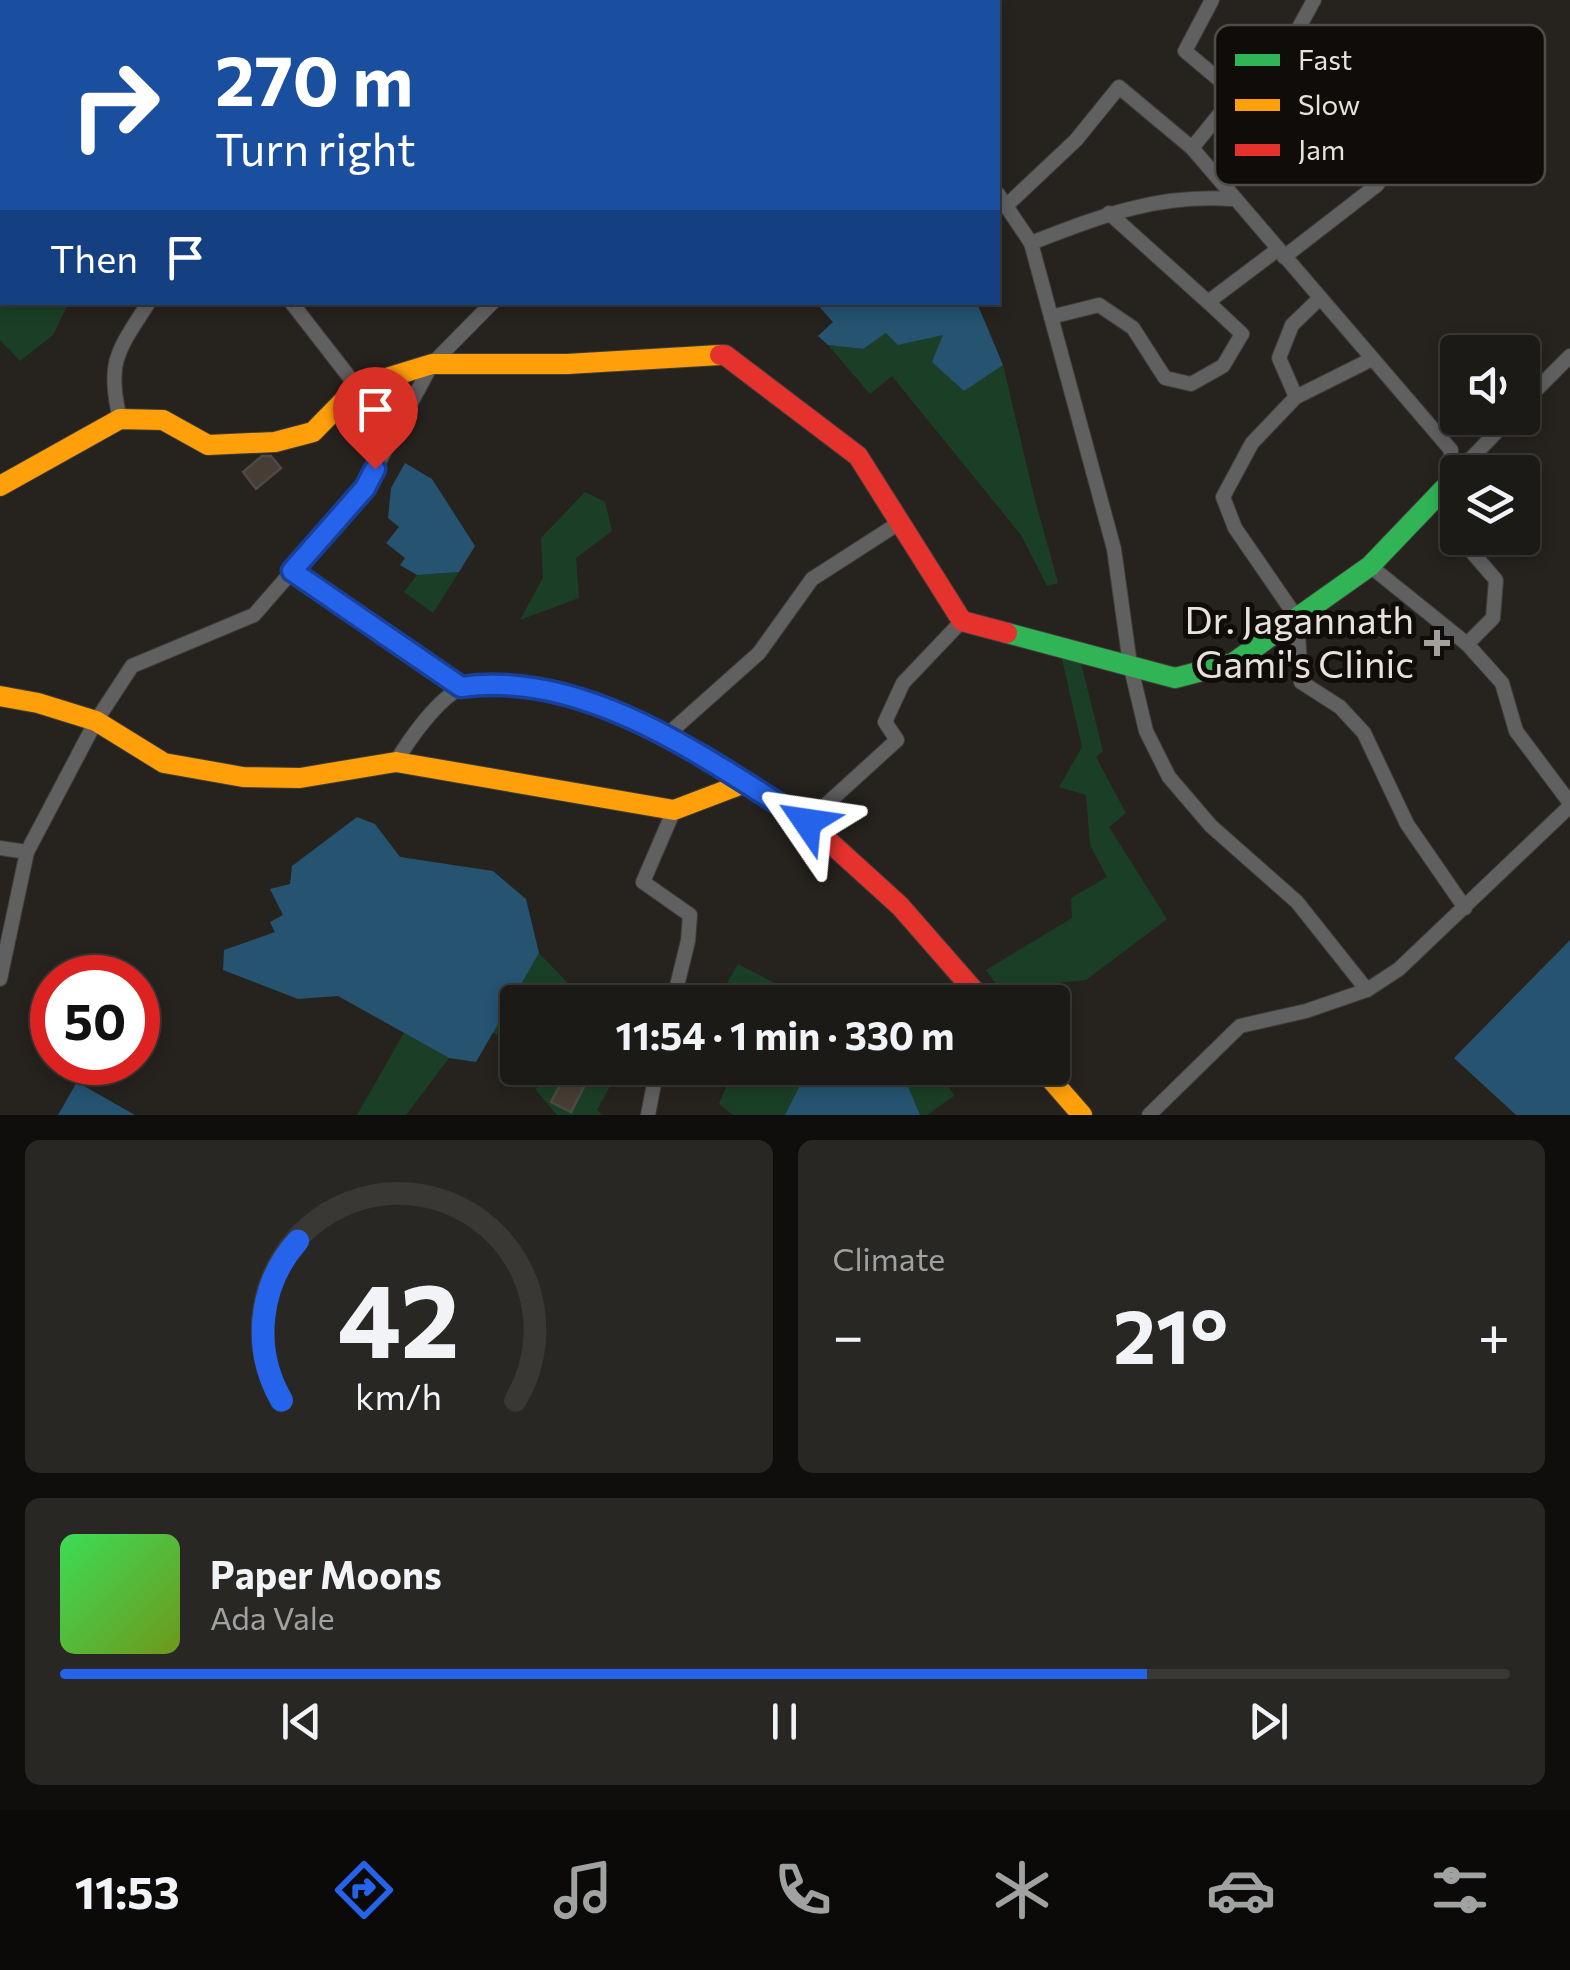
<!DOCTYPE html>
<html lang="en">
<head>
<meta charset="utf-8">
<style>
  body { margin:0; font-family:Commissioner,sans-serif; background:#292723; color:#f1f3f6; height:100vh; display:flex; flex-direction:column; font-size:38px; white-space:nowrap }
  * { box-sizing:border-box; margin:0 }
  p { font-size:32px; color:#a0a1a1 }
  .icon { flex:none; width:55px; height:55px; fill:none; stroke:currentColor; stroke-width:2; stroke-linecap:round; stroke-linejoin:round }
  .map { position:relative; height:1115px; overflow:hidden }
  .sheet { display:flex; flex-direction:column; gap:25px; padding:25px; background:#0f0e0c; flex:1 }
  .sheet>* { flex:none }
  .banner { position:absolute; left:0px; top:0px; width:1000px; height:305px; box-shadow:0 5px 15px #0003,0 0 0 2px #3a3835; background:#1a4fa0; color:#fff; overflow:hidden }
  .buttons { position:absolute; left:1440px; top:335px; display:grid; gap:20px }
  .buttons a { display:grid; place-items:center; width:100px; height:100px; border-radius:10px; background:#1c1a16; box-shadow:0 5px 15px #0003,0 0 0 2px #3a3835; font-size:50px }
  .speed { position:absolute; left:30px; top:955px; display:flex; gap:20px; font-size:50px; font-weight:700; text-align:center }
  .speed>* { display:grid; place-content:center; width:130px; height:130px; border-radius:50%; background:#1c1a16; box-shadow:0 5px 15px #0003,0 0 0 2px #3a3835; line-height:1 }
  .speed .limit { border:15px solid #d22; background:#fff; color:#111 }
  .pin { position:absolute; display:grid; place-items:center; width:85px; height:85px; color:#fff; margin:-102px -42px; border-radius:50% 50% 50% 0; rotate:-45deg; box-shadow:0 0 10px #0007 }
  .pin .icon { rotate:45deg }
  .me { position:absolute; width:110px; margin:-55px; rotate:302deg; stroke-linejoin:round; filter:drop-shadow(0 0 8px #0008) }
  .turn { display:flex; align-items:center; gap:35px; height:210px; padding:0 50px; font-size:45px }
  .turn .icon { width:130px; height:130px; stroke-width:2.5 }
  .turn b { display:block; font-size:70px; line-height:85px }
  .then { display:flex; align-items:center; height:95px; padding:0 50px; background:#0003; gap:20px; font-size:38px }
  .big { font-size:75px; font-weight:700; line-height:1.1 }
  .sheet .tile { flex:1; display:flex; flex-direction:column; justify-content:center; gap:15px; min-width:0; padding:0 35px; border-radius:15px; background:#292723 }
  .sheet .dial { align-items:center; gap:0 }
  .dial svg { height:260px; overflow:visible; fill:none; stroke:#3a3835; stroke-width:7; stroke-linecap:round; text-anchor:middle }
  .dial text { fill:#f1f3f6; stroke:none }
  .song { display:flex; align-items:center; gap:30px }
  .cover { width:120px; height:120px; border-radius:15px; background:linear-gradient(135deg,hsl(130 70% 55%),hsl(80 70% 35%)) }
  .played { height:10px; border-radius:5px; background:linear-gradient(90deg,#2563eb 75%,#3a3835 75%) }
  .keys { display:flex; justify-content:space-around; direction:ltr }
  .heat { display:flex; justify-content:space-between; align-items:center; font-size:55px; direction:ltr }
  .sheet .tiles { flex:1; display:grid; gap:25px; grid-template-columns:1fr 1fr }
  .tile:last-child { grid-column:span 2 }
  .trip { position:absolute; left:500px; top:985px; width:570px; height:100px; border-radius:10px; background:#1c1a16; box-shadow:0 5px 15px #0003,0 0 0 2px #3a3835; font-weight:700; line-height:100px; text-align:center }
  .tabs { display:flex; height:160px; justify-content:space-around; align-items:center; background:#0b0a09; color:#a0a1a1 }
  .tabs .icon { width:70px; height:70px }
  .tabs .current { color:#2563eb }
  .tabs b { font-size:45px; color:#f1f3f6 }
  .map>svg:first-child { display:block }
  .green { fill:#1b3f26 }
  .water { fill:#255370 }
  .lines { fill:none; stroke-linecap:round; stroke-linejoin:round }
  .stream { stroke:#255370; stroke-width:4 }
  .building { fill:#473d35; stroke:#4d4a46; stroke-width:2.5 }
  .street-casing { stroke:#403d3a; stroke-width:16 }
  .fast-casing { stroke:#403d3a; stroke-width:22 }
  .slow-casing { stroke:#403d3a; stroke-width:22 }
  .jam-casing { stroke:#403d3a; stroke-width:22 }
  .street { stroke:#606061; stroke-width:14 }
  .fast { stroke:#30b455; stroke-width:20 }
  .slow { stroke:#ff9f0a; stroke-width:20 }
  .jam { stroke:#e5322d; stroke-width:20 }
  .route-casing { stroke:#184099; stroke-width:25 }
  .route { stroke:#2563eb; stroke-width:18 }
  .poi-dot { fill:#a39f9a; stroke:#0f0c09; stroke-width:4 }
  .labels { text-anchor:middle; stroke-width:10; stroke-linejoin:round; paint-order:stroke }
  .poi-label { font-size:38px; fill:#e7e2dd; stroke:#0f0c09; text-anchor:end }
  .key { fill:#0f0c09; stroke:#504c49; stroke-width:2.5 }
  .key-label { font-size:28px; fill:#e7e2dd }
</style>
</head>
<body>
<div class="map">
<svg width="1570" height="1115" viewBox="0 0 1570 1115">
  <rect width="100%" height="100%" fill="#26221e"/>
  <g class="green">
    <polygon points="0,226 2,302 68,304 53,335 20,361 0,340"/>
    <polygon points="886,333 944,334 964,390 1003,365 1034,496 1058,583 1047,586 1021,535 892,376 870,394 828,345 863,349"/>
    <polygon points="585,492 605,502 612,531 576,558 579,598 520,620 543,578 541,538"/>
    <polygon points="459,572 433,613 404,592 417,575"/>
    <polygon points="1059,646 1078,651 1103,751 1096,757 1126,813 1109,827 1167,919 1086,980 1000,989 986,970 1072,918 1071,898 1107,877 1090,845 1086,795 1059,787 1082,747"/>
    <polygon points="539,953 586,1002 518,1002 517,1046 492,1032"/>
    <polygon points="738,964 805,999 803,1002 727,1002 735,988 727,983"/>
    <polygon points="404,1033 449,1058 406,1115 357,1115"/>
    <polygon points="560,1068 620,1068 597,1110 602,1115 557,1115 535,1089 561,1071"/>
    <polygon points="734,1068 779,1068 801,1083 785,1115 733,1115 719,1104"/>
    <polygon points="934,1068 938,1068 954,1096 927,1115 920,1115 908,1086"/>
  </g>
  <g class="water">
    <polygon points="816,303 977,303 1003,365 964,391 932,362 943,335 898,345 886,333 863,349 828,345 818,336 833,322"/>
    <polygon points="405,463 432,479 475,546 459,572 417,575 400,565 405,558 386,543 399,527 388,518 391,488"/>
    <polygon points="357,817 375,824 400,857 493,871 526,899 539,953 476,1062 449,1058 338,996 298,999 223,970 224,950 275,932 270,922 283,915 270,889 290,884 292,866"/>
    <polygon points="1570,940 1570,1115 1516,1115 1454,1058"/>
    <polygon points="814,1068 891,1068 908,1086 920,1115 785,1115 801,1083"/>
    <polygon points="77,1082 135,1115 58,1115"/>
  </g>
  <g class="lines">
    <polyline class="stream" points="750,0 753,2"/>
  </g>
  <g class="building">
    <polygon points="262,456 271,456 281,468 256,489 243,472"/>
    <polygon points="569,1068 589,1077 571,1112 551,1102"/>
  </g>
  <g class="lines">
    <g class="street-casing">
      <g id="street">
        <polyline points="826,0 828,2"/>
        <polyline points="0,63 2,61"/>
        <polyline points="1236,94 1263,93 1314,0"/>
        <polyline points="1192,148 1236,94 1185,51 1212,0"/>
        <polyline points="998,194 1031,243 1114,549 1130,664 1146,731 1169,777 1211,826 1297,902 1367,990"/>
        <polyline points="1006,206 1076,140 1119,87 1192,148 1451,450 1449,483 1458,495"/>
        <polyline points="1109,213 1208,302"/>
        <path d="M1031 243C1101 216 1156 194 1232 199"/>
        <polyline points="1284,257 1377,185 1402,146 1463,93 1508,92"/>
        <polyline points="291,302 357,387"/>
        <polyline points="1051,317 1099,305 1133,328 1165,378 1191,384 1223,366 1242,334 1208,302 1277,250"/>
        <polyline points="1372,359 1296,397 1252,443 1223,497 1235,528 1297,618 1301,682 1340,707 1364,733 1407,824 1465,908"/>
        <polyline points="1296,397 1279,358 1292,325 1320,298"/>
        <polyline points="1522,404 1570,356"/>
        <path d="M120 419C106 362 118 350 149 302"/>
        <polyline points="1458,472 1510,418"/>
        <polyline points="1370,566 1467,644 1502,683 1516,731 1570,803"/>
        <polyline points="293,571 461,687"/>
        <polyline points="1467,644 1493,618 1496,580 1471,551 1472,538"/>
        <polyline points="667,735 759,653 812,579 899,523"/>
        <path d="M396 762C409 739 438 699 461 688 505 666 625 714 667 735 694 749 719 767 745 783"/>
        <polyline points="807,822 897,740 885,722 903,683 962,621"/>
        <polyline points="0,848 27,852"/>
        <polyline points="0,979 27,852 96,721 132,666 254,615 365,488 432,364 493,302"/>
        <polyline points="673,1002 688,941 690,915 643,882 674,810"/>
        <polyline points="648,1115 657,1068"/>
        <polyline points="1149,1115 1240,1026 1306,1011 1367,990 1399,969 1570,806"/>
      </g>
    </g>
    <g class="fast-casing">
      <polyline id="fast" points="1007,633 1175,678 1233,663 1370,566 1458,474"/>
    </g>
    <g class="slow-casing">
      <g id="slow">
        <polyline points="0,486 120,419 163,420 208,445 275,442 313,432 357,387 432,364 567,364 720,355"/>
        <polyline points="0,696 38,703 96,721 164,763 243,777 300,778 396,762 674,810 745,783 807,822 824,837"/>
        <polyline points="1041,1068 1082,1115"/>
      </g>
    </g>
    <g class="jam-casing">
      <g id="jam">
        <polyline points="720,355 725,355 858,456 962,621 1007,633"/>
        <polyline points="824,837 900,906 984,1002"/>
      </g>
    </g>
    <use href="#street" class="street"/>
    <use href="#fast" class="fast"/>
    <use href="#slow" class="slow"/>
    <use href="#jam" class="jam"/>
  </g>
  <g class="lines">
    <g class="route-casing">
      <path id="route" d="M375 469 365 488 292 571 461 687C585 669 707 759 807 822"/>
    </g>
    <use href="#route" class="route"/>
  </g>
  <path class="poi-dot" d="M1432 628h10v10h10v10h-10v10h-10v-10h-10v-10h10z"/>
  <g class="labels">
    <g class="poi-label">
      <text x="1414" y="634">Dr. Jagannath<tspan x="1414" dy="44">Gami's Clinic</tspan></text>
    </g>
  </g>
  <rect x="1215" y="25" width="330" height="160" rx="15" class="key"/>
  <rect x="1235" y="54" width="45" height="12" fill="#30b455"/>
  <rect x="1235" y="99" width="45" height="12" fill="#ff9f0a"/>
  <rect x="1235" y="144" width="45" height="12" fill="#e5322d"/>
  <g class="key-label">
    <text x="1298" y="70">Fast</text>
    <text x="1298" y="115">Slow</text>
    <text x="1298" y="160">Jam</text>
  </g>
</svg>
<div class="buttons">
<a><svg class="icon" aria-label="sound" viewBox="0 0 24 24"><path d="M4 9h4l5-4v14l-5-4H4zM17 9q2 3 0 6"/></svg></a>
<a><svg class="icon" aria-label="layers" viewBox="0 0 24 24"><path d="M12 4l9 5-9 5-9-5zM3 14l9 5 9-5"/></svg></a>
</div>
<div class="speed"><div class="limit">50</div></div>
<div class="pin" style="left:375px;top:469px;background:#d93025"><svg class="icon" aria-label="arrive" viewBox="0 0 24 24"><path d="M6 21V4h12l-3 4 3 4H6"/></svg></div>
<svg class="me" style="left:807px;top:822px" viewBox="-20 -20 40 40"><path d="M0-17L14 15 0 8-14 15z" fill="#2563eb" stroke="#fff" stroke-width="4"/></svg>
<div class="trip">11:54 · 1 min · 330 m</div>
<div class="banner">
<div class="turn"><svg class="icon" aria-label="right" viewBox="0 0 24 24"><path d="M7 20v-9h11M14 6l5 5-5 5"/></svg><div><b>270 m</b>Turn right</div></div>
<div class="then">Then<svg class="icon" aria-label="arrive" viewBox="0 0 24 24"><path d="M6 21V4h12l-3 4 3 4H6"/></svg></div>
</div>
</div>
<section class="sheet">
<div class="tiles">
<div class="tile dial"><svg viewBox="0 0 100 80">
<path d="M14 69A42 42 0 1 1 86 69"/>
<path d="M14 69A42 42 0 0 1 19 20" stroke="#2563eb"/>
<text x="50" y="56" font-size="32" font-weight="700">42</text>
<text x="50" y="72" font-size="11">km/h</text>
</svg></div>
<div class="tile"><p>Climate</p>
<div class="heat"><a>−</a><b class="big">21°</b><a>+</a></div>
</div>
<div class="tile">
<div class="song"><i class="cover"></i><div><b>Paper Moons</b><p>Ada Vale</p></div></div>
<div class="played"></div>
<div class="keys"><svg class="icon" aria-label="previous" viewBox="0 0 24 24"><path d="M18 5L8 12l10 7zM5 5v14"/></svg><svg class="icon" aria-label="pause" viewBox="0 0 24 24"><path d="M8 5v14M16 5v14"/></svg><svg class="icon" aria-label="next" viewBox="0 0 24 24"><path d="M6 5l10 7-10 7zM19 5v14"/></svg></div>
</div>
</div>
</section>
<nav class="tabs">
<b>11:53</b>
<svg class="icon current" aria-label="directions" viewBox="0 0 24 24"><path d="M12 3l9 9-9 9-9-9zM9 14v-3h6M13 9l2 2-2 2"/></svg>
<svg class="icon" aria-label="music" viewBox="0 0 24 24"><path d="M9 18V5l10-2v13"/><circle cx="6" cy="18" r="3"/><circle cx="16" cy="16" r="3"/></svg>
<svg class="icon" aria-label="phone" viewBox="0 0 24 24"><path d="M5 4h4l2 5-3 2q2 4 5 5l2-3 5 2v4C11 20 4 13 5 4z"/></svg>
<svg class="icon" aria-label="climate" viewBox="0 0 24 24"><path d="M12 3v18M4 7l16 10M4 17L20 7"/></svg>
<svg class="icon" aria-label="car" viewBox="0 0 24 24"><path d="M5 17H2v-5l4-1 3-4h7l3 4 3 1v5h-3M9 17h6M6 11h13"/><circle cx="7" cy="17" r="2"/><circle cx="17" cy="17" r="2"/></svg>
<svg class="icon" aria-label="filters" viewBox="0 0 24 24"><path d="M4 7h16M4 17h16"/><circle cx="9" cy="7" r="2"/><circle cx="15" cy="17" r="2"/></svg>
</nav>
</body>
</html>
